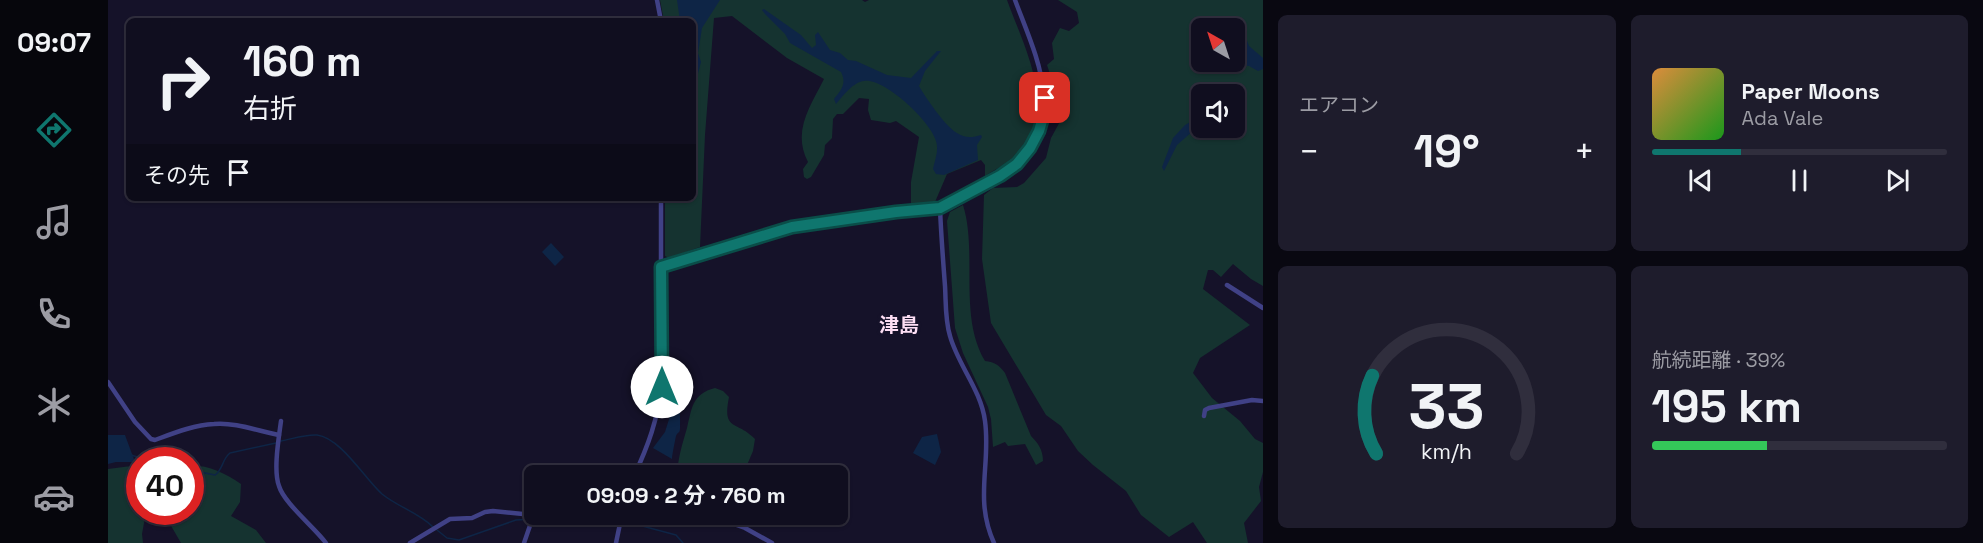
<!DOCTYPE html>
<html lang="ja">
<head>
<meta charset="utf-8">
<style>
  body { margin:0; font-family:"Space Grotesk","Noto Sans JP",sans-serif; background:#1e1c2c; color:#f1f3f6; height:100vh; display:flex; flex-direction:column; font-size:22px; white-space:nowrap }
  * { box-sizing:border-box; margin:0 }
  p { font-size:20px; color:#9c9ca4 }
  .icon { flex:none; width:33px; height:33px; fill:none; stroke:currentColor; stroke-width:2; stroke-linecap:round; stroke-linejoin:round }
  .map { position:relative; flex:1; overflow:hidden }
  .sheet { display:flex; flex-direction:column; gap:15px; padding:15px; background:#090811; width:720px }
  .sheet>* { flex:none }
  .banner { position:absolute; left:18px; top:18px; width:570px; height:183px; border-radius:9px; box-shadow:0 2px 4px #0004,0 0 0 2px #302e3d; background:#100e1f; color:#f1f3f6; overflow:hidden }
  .needle { width:39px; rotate:321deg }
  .fabs { position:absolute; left:1083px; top:18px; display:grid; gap:12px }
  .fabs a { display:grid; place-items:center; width:54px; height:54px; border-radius:9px; background:#100e1f; box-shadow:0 2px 4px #0004,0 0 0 2px #302e3d; font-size:30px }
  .speed { position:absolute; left:18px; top:447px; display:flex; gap:12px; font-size:30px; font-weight:700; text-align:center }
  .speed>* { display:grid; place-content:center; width:78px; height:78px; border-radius:50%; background:#100e1f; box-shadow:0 2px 4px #0004,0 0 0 2px #302e3d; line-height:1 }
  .speed .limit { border:9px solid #d22; background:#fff; color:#111 }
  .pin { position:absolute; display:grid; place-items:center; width:51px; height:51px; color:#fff; margin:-26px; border-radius:12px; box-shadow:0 3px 9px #0006 }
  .me { position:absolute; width:66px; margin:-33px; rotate:0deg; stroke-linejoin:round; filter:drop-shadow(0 0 4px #0008) }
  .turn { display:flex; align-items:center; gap:21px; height:126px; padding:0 18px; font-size:27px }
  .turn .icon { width:78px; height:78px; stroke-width:2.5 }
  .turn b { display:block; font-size:42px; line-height:51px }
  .then { display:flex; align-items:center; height:57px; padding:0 18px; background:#0003; gap:12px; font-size:22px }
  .big { font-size:45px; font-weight:700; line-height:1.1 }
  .sheet .card { flex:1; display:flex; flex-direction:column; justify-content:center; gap:9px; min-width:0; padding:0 21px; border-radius:9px; background:#1e1c2c }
  .sheet .dial { align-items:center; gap:0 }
  .dial svg { height:156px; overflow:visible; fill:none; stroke:#302e3d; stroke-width:7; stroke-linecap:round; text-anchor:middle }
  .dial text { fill:#f1f3f6; stroke:none }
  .song { display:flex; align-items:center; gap:18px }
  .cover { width:72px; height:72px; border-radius:9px; background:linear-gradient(135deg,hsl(30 70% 55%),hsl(120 70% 35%)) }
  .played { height:6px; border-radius:3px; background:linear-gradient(90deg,#0f766e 30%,#302e3d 30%) }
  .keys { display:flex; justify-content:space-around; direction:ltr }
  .heat { display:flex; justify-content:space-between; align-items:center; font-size:33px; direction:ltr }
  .charge { height:9px; border-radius:4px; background:linear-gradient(90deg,#34c759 39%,#302e3d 0) }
  .sheet .tiles { flex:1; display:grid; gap:15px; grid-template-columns:repeat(2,1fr) }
  .trip { position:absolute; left:416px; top:465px; width:324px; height:60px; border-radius:9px; background:#100e1f; box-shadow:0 2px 4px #0004,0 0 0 2px #302e3d; font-weight:700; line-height:60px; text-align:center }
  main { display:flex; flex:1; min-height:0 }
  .tabs { display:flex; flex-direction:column; width:108px; justify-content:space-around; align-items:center; background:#06060c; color:#9c9ca4 }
  .tabs .icon { width:42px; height:42px }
  .tabs .selected { color:#0f766e }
  .tabs b { font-size:27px; color:#f1f3f6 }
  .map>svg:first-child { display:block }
  .green { fill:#153330; fill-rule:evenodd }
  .water { fill:#0e2546 }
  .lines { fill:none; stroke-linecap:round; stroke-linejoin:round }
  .stream { stroke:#0e2546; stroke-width:1.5 }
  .minor { stroke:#404186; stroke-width:4.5 }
  .route-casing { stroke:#0a4d48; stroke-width:15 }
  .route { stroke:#0f766e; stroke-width:10 }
  .labels { text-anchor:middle; stroke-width:6; stroke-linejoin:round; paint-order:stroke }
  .quarter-label { font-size:20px; font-weight:bold; fill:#fddef4; stroke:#151229 }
</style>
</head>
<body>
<main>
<nav class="tabs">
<b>09:07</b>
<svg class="icon selected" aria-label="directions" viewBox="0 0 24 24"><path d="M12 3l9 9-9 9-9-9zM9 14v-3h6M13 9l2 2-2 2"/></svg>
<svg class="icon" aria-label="music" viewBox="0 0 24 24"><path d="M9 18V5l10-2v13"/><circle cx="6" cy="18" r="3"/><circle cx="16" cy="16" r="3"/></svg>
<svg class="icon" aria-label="phone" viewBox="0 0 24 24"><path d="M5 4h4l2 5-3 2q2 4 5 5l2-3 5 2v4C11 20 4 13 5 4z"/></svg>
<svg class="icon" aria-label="climate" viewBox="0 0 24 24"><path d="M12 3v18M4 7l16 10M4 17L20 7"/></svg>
<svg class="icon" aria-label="car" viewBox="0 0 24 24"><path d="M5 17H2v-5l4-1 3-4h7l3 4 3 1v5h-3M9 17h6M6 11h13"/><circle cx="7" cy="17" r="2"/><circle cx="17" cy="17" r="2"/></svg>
</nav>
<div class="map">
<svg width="1155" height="543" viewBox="0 0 1155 543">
  <rect width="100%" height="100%" fill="#151229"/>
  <g class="green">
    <path d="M552 0H754L757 2 761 0H899C916 47 953 114 908 156 898 165 887 169 877 176V165L873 160 839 174 827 202 803 204V182L811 137 788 121 782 123 763 120 760 110 761 99 751 98 735 114H729L725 119 724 138 717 145 716 155 703 177 699 179 696 177 695 169 700 162C684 131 702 107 716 79L679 58 624 16 606 18 597 135 592 247 561 258 557 256V198H585V21H556Z"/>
    <path d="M950 0H1155V286L1143 279 1125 264 1113 277 1105 270H1100L1095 289 1142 325 1092 358 1085 373 1104 398 1132 421 1147 439 1155 443V472L1151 487 1153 501 1136 523 1140 543H1099L1085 522 1061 537 1033 515 1018 491 985 465 970 451 953 426 938 415 883 323 874 259 876 195 885 188 909 187 916 183 938 158 943 138 955 116 950 92 945 83 939 65 946 59 944 43 952 28 961 31 971 23 969 12ZM1094 28H1126V62H1094ZM1094 94H1126V128H1094Z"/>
    <path d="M855 205C870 253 850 316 877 361 887 362 891 365 897 373L923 436C930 443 935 450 935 461L928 465 917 444 900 446 897 442 885 447 883 419 880 407 855 353 847 328 839 221 842 212Z"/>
    <path d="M607 388 615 391 621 397C614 432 629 420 647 439L645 451 639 465 638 475H569C570 458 574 445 579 428 584 408 584 394 607 388Z"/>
    <polygon points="31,465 32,512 38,512 34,534 35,543 0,543 0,469"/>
    <path d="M83 465C102 466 117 473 133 484L132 502 123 516 148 530 158 543H73L55 512H82Z"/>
  </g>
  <g class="water">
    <polygon points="569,0 612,0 594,28 590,53 593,62 585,93 585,21 572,21"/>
    <path d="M656 9 693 35 704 48 708 45 707 35 710 32 722 50 732 53 740 60 748 61 779 75 803 78 829 51H833L817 71 811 86C818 98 837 126 849 133 856 138 864 138 873 135L874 137 869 145 870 160 836 175 828 174 825 169C827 160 831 150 828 141 823 122 777 78 756 81 745 82 735 96 728 104L726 99C733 90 739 84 733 72L682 43 677 34 657 14 654 10Z"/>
    <polygon points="1133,24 1141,46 1155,58 1155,69 1150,71 1141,66 1116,62 1126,62 1127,52 1132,42 1129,26"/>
    <polygon points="1093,116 1093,127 1085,131 1069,145 1056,171 1054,167 1065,138 1077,125"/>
    <polygon points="443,243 456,257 447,266 434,252"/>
    <path d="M573 381 576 383 578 392C569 408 573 411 572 428 572 434 570 431 568 436 567 441 564 455 564 459L545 448 557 432Z"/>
    <polygon points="829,434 833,452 827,465 805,453 814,437"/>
    <polygon points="0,435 17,435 27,462 8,462 0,464"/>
  </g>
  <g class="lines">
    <g class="stream">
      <path d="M173 441C184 439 198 434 209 435 233 438 257 479 274 494 290 507 311 513 325 527"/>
      <polyline points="23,455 39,460"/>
      <path d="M82 470 107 475C115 470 114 459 122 453L168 443"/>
      <polyline points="329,530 339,538 351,540 408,520 493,515 568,535 575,543"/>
    </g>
    <g class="minor">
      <polyline points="549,0 553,21"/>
      <path d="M832 208C857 194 887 183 908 164 960 116 927 54 907 0"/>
      <path d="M553 267 684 227 787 212 832 208C833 234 835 260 837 286 838 302 837 320 842 336 850 365 873 390 877 421 883 464 866 499 886 543"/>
      <polyline points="1119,285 1155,308"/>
      <path d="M0 382 27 422 43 439 47 440C66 433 86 425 106 424 127 422 150 431 171 435"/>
      <polyline points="1096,416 1097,410 1101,408 1144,400 1155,401"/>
      <path d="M173 421C171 437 165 470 171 486 176 503 206 527 218 543"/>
      <path d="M526 476C540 446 550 419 553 387V198"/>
      <polyline points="552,514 580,521 623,523 637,528 664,543"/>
      <polyline points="302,543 342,519 364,518 377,512 385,511 425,515"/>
      <polyline points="416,543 426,514"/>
      <polyline points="508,543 514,514"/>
    </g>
  </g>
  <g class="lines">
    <g class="route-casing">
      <polyline id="route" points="554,387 553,267 684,227 788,212 832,208 892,176 909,164 922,148 931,131 936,114 937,98"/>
    </g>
    <use href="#route" class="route"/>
  </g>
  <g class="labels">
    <g class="quarter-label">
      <text x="791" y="332">津島</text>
    </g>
  </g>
</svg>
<div class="fabs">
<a><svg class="needle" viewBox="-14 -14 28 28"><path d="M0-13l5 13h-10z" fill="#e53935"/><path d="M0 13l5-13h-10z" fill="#9c9ca4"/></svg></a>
<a><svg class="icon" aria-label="sound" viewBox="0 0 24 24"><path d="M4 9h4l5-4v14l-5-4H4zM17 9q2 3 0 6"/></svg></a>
</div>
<div class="speed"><div class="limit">40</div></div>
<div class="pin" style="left:937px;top:98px;background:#d93025"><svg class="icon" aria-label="arrive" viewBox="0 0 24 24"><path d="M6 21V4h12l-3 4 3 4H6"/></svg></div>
<svg class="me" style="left:554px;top:387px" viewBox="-20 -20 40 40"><circle r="19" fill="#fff"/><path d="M0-13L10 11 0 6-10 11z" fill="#0f766e"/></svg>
<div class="trip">09:09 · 2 分 · 760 m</div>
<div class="banner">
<div class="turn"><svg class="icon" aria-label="right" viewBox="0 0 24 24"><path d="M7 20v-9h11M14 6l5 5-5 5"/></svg><div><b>160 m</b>右折</div></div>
<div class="then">その先<svg class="icon" aria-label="arrive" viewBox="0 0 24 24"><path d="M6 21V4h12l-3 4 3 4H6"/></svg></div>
</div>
</div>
<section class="sheet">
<div class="tiles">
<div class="card"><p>エアコン</p>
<div class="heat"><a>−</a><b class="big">19°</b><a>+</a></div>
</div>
<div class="card">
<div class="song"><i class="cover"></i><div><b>Paper Moons</b><p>Ada Vale</p></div></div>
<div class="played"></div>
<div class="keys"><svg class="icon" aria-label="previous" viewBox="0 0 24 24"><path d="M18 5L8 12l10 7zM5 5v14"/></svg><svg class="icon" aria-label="pause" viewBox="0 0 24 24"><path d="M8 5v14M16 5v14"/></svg><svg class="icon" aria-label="next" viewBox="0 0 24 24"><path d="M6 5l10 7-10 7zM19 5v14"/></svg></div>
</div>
<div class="card dial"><svg viewBox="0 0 100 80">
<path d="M14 69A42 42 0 1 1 86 69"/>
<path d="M14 69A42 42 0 0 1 12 29" stroke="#0f766e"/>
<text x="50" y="56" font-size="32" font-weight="700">33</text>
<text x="50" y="72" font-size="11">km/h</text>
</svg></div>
<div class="card"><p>航続距離 · 39%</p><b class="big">195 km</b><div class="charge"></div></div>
</div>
</section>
</main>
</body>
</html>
